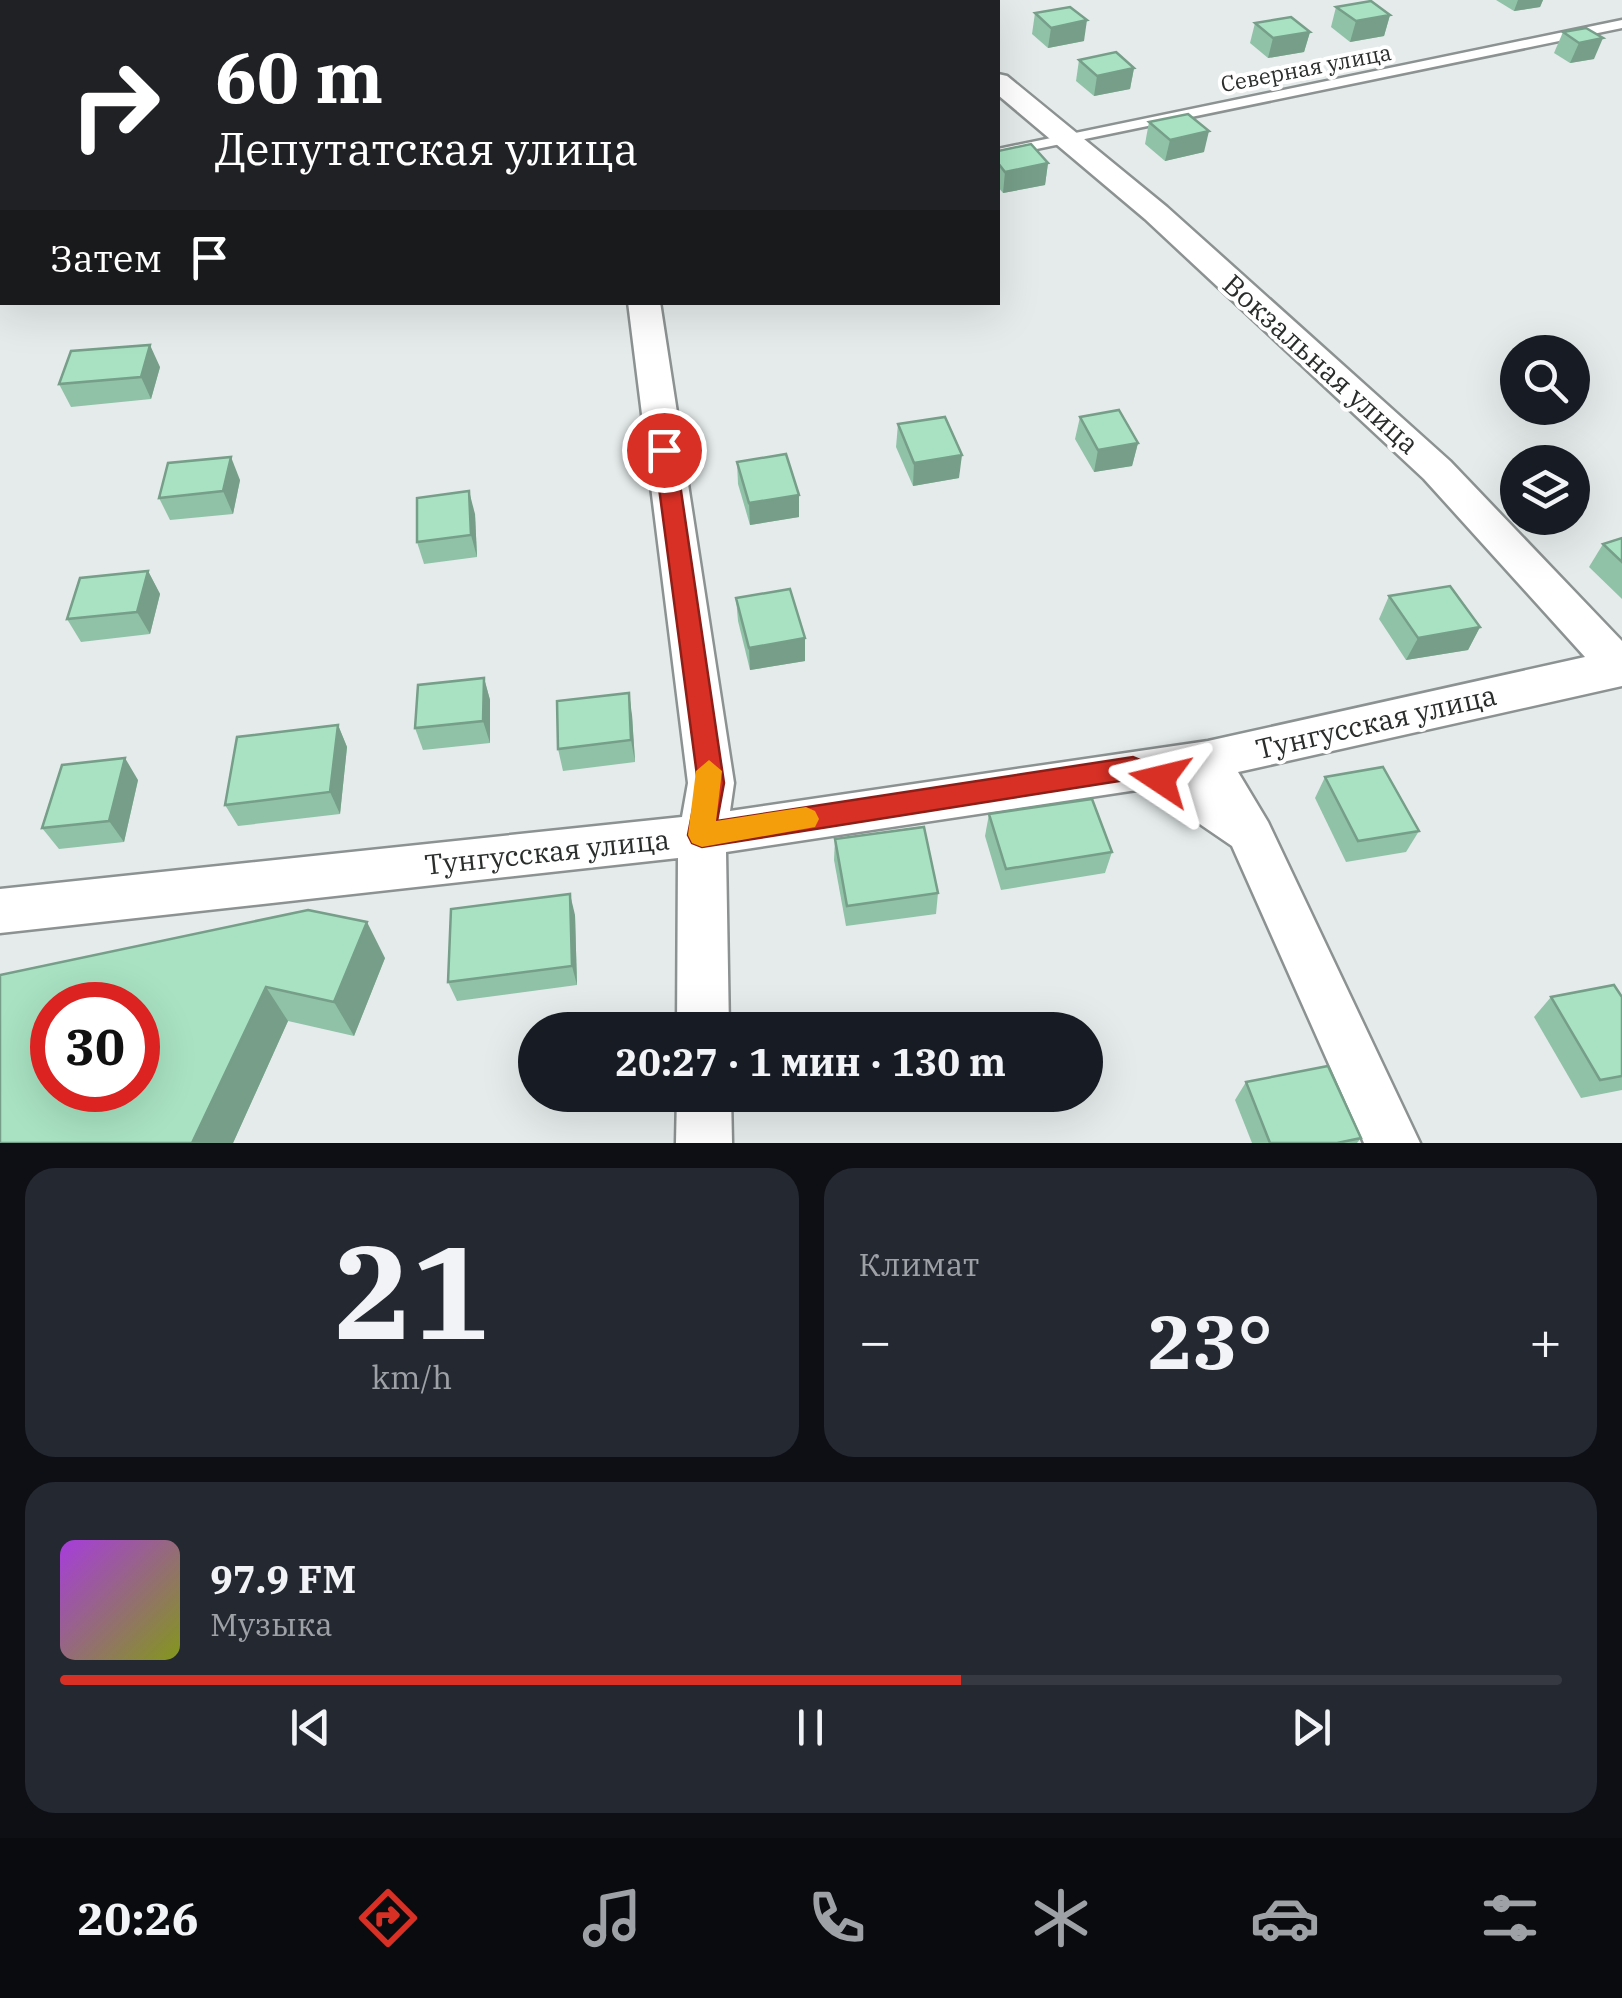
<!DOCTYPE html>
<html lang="ru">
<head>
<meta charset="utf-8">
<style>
  body { margin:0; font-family:"IBM Plex Serif",serif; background:#242831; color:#f1f3f6; height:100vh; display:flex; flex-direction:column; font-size:38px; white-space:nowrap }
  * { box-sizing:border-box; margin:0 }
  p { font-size:32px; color:#9ea1a6 }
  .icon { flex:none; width:55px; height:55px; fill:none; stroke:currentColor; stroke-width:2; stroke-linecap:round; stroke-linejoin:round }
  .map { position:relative; height:1143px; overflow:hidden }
  .side { display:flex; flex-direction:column; gap:25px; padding:25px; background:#0d0f14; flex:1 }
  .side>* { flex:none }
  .top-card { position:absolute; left:0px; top:0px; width:1000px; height:305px; box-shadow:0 10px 40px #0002; background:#202124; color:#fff; overflow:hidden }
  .tools { position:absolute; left:1500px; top:335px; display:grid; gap:20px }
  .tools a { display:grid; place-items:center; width:90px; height:90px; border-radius:50%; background:#171b24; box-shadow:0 10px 40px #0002; font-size:50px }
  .speed { position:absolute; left:30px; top:982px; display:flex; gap:20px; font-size:50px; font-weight:700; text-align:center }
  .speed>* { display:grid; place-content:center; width:130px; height:130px; border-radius:50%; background:#171b24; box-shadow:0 10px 40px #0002; line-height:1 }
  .speed .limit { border:15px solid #d22; background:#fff; color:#111 }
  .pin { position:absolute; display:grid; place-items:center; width:85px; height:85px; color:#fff; margin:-42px; border:5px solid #fff; border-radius:50%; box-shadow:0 2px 10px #0007 }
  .me { position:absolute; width:110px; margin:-55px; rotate:280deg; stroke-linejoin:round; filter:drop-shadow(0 0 8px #0008) }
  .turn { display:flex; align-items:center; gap:35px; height:210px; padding:0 50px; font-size:45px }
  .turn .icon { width:130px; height:130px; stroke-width:2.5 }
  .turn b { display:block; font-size:70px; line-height:85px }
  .then { display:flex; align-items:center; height:95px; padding:0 50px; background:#0003; gap:20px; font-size:38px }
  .big { font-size:75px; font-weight:700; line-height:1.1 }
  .side .tile { flex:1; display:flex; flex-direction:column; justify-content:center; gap:15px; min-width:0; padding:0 35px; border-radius:30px; background:#242831 }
  .side .dial { align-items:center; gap:0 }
  .dial b { font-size:130px; line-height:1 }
  .song { display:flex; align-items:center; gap:30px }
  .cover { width:120px; height:120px; border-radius:15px; background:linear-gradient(135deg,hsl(280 70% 55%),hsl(70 70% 35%)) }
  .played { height:10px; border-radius:5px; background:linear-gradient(90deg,#d93025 60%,#363941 60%) }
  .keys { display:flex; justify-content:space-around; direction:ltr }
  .heat { display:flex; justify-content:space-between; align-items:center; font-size:55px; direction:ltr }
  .side .tiles { flex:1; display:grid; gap:25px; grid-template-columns:1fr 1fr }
  .tile:last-child { grid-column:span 2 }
  .trip { position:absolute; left:518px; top:1012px; width:585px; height:100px; border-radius:50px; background:#171b24; box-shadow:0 10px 40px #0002; font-weight:700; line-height:100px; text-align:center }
  .tab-bar { display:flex; height:160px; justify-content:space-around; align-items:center; background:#090b0e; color:#9ea1a6 }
  .tab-bar .icon { width:70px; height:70px }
  .tab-bar .current { color:#d93025 }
  .tab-bar b { font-size:45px; color:#f1f3f6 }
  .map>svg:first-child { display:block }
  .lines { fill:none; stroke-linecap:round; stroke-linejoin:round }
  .river { stroke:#97b2e0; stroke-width:82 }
  .service-casing { stroke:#8c9191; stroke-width:5 }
  .minor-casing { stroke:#8c9191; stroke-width:5 }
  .service { fill:#fff; fill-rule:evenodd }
  .minor { fill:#fff; fill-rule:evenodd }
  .wall { fill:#90c2a7 }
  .shaded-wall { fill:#769e88 }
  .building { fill:#a8e2c2; stroke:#769e88; stroke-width:2.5; fill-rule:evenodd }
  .route { fill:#d93025; stroke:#8d1f18; stroke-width:2.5 }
  .slow { fill:#f59e0b }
  .labels { text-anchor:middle; stroke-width:8; stroke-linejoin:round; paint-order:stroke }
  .far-street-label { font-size:22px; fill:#2a2d2c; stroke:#fff }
  .street-label { font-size:28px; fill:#2a2d2c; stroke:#fff }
</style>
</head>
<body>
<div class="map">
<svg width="1622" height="1143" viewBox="0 0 1622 1143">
  <rect width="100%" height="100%" fill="#e5ebeb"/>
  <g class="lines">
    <g class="river">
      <polyline points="254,2 257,0"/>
      <polyline points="0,187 2,185"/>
    </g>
    <g class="service-casing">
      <polygon id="service" points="1622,20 1622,28 998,157 998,149"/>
    </g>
    <g class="minor-casing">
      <g id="minor">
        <polygon points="998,74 1007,76 1167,207 1450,461 1622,641 1622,686 1238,772 1268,822 1420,1143 1364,1143 1232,846 1172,805 1137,790 726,852 729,1030 677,1030 678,858 0,933 0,889 682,817 688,783 628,302 660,302 734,783 730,811 1208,741 1585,657 1424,479 1145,219 998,95"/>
        <polygon points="677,1095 731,1095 732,1143 676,1143"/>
      </g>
    </g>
    <use href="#service" class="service"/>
    <use href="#minor" class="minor"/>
  </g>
  <g class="wall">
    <polygon points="1496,0 1543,0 1540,7 1514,11"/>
    <polygon points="1336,7 1390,15 1384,36 1350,42 1331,27"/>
    <polygon points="1035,13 1084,41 1048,48 1032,34"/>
    <polygon points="1255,23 1310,32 1304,52 1268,58 1250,43"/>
    <polygon points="1586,28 1594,59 1570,63 1554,53 1563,32"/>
    <polygon points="1079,60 1134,68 1130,89 1094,96 1076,81"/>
    <polygon points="1149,122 1204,152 1165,161 1145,144"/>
    <polygon points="998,151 1048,163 1045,185 1003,193 998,187"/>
    <polygon points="160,367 151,399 71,407 59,384"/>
    <polygon points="1080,417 1138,443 1132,466 1094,472 1075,439"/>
    <polygon points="898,424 959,478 913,486 896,447"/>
    <polygon points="737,462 799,495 799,517 750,525 738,484"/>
    <polygon points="240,480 233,514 170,520 159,498"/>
    <polygon points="475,514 477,557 424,564 417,542"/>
    <polygon points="1622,538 1622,599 1589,567 1603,544"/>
    <polygon points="148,571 160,594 150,634 81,642 67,619"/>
    <polygon points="1389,596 1480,627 1468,650 1406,660 1379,619"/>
    <polygon points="736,598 805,661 750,670 738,621"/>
    <polygon points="484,678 490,700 490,743 423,750 415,728"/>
    <polygon points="632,715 635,762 563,771 558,749"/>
    <polygon points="338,725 347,747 340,814 238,826 225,805"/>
    <polygon points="1325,777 1419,831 1406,852 1346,862 1315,798"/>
    <polygon points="138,780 124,842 59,849 42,828"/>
    <polygon points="989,814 1112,852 1105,873 1001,890 985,836"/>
    <polygon points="835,839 938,893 936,914 846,926 834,860"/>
    <polygon points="575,915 577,985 457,1001 448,982"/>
    <polygon points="385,958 354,1036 288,1021 233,1143 0,1143 0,975"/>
    <polygon points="1551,997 1622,997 1622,1090 1581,1098 1534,1017"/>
    <polygon points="1246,1082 1361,1138 1357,1143 1252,1143 1235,1100"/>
  </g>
  <g class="shaded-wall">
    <polygon points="1518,0 1543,0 1540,7 1514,11"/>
    <polygon points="1390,15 1384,36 1350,42 1356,21"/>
    <polygon points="1087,20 1084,41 1048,48 1051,28"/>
    <polygon points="1310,32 1304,52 1268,58 1273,38"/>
    <polygon points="1603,38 1594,59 1570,63 1579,43"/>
    <polygon points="1134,68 1130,89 1094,96 1097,76"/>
    <polygon points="1209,131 1204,152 1165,161 1170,140"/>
    <polygon points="1048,163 1045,185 1003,193 1005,172"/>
    <polygon points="150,345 160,367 151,399 141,377"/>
    <polygon points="1138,443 1132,466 1094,472 1098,450"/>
    <polygon points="962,455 959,478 913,486 914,463"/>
    <polygon points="231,457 240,480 233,514 223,491"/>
    <polygon points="469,491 475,514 477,557 471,535"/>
    <polygon points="799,495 799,517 750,525 749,503"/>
    <polygon points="148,571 160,594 150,634 137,612"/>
    <polygon points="1480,627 1468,650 1406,660 1418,638"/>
    <polygon points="805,638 805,661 750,670 749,648"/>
    <polygon points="484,678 490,700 490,743 483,721"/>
    <polygon points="629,693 632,715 635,762 631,740"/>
    <polygon points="338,725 347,747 340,814 330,792"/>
    <polygon points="125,758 138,780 124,842 109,821"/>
    <polygon points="570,894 575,915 577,985 572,966"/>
    <polygon points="367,922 385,958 354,1036 334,1002"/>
    <polygon points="266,987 288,1021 233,1143 192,1143"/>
  </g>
  <g class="building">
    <polygon points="1371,1 1390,15 1356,21 1336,7"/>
    <polygon points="1070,7 1087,20 1051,28 1035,13"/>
    <polygon points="1291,17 1310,32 1273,38 1255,23"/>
    <polygon points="1586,28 1603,38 1579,43 1563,32"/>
    <polygon points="1116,52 1134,68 1097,76 1079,60"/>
    <polygon points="1188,114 1209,131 1170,140 1149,122"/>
    <polygon points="1031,144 1048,163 1005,172 998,163 998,151"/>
    <polygon points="150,345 141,377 59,384 71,351"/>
    <polygon points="1119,410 1138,443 1098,450 1080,417"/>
    <polygon points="945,417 962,455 914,463 898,424"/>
    <polygon points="786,454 799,495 749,503 737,462"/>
    <polygon points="231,457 223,491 159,498 168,463"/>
    <polygon points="469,491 471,535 417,542 417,498"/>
    <polygon points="1622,538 1622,562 1603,544"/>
    <polygon points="148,571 137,612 67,619 80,578"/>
    <polygon points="1450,586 1480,627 1418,638 1389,596"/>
    <polygon points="790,589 805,638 749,648 736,598"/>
    <polygon points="484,678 483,721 415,728 418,685"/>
    <polygon points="629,693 631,740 558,749 557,701"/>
    <polygon points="338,725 330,792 225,805 237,737"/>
    <polygon points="125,758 109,821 42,828 62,765"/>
    <polygon points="1383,767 1419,831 1358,841 1325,777"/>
    <polygon points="1092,799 1112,852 1006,869 989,814"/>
    <polygon points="924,827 938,893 847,906 835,839"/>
    <polygon points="570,894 572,966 448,982 451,909"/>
    <path d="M308 910 367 922 334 1002 266 987 192 1143H0V975ZM52 1005H138V1090H52Z"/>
    <polygon points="1614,985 1622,997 1622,1076 1600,1080 1551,997"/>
    <polygon points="1328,1066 1361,1138 1337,1143 1270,1143 1246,1082"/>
  </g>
  <polygon class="route" points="664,444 675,450 724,783 717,821 1133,757 1169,772 1173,779 1169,787 1160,790 1132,779 702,847 692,843 688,835 698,783 654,450"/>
  <polygon class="slow" points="709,760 722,771 716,821 806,807 815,811 819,819 815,827 702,847 692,843 688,835 696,771"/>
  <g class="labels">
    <g class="far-street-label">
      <text transform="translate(1306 68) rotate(-11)" y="8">Северная улица</text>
    </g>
    <g class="street-label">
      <text transform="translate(1321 364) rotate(42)" y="10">Вокзальная улица</text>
      <text transform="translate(1376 722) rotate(-13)" y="10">Тунгусская улица</text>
      <text transform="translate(547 852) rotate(-6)" y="10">Тунгусская улица</text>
    </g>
  </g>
</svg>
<div class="tools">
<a><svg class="icon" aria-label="search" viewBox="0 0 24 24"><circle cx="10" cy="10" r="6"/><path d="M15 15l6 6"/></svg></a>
<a><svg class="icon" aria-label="layers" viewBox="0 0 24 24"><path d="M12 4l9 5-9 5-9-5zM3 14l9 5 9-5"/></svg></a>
</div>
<div class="speed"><div class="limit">30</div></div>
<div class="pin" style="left:664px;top:450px;background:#d93025"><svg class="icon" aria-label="arrive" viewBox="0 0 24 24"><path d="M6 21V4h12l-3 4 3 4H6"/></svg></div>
<svg class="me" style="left:1160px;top:779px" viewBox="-20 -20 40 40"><path d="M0-17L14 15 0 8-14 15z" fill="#d93025" stroke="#fff" stroke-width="4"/></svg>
<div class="trip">20:27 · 1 мин · 130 m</div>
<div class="top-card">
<div class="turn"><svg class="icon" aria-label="right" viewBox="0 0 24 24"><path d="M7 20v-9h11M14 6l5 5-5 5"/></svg><div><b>60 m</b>Депутатская улица</div></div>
<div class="then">Затем<svg class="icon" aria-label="arrive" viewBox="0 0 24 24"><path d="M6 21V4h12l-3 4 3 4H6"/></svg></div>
</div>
</div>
<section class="side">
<div class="tiles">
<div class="tile dial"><b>21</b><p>km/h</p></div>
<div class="tile"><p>Климат</p>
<div class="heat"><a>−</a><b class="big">23°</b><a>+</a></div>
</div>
<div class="tile">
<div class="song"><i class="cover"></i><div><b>97.9 FM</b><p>Музыка</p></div></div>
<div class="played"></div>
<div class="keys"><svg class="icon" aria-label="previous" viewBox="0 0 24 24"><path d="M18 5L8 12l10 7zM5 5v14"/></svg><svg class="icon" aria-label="pause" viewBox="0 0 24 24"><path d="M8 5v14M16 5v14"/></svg><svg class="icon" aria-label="next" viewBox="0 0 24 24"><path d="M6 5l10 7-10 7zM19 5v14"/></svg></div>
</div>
</div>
</section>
<nav class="tab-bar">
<b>20:26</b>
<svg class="icon current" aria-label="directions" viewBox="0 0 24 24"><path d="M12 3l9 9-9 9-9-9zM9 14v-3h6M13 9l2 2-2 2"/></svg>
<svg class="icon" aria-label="music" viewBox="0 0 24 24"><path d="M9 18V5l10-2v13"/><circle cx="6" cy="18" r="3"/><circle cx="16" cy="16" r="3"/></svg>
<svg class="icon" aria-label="phone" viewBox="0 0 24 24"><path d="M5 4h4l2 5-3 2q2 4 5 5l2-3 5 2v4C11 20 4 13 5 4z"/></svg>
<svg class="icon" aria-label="climate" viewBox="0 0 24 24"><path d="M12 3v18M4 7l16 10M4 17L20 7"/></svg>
<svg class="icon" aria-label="car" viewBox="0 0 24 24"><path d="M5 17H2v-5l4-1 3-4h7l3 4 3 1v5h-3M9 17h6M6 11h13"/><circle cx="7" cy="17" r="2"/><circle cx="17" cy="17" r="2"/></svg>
<svg class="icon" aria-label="filters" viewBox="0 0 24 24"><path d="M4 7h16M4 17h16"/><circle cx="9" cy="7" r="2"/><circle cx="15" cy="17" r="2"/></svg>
</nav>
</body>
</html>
